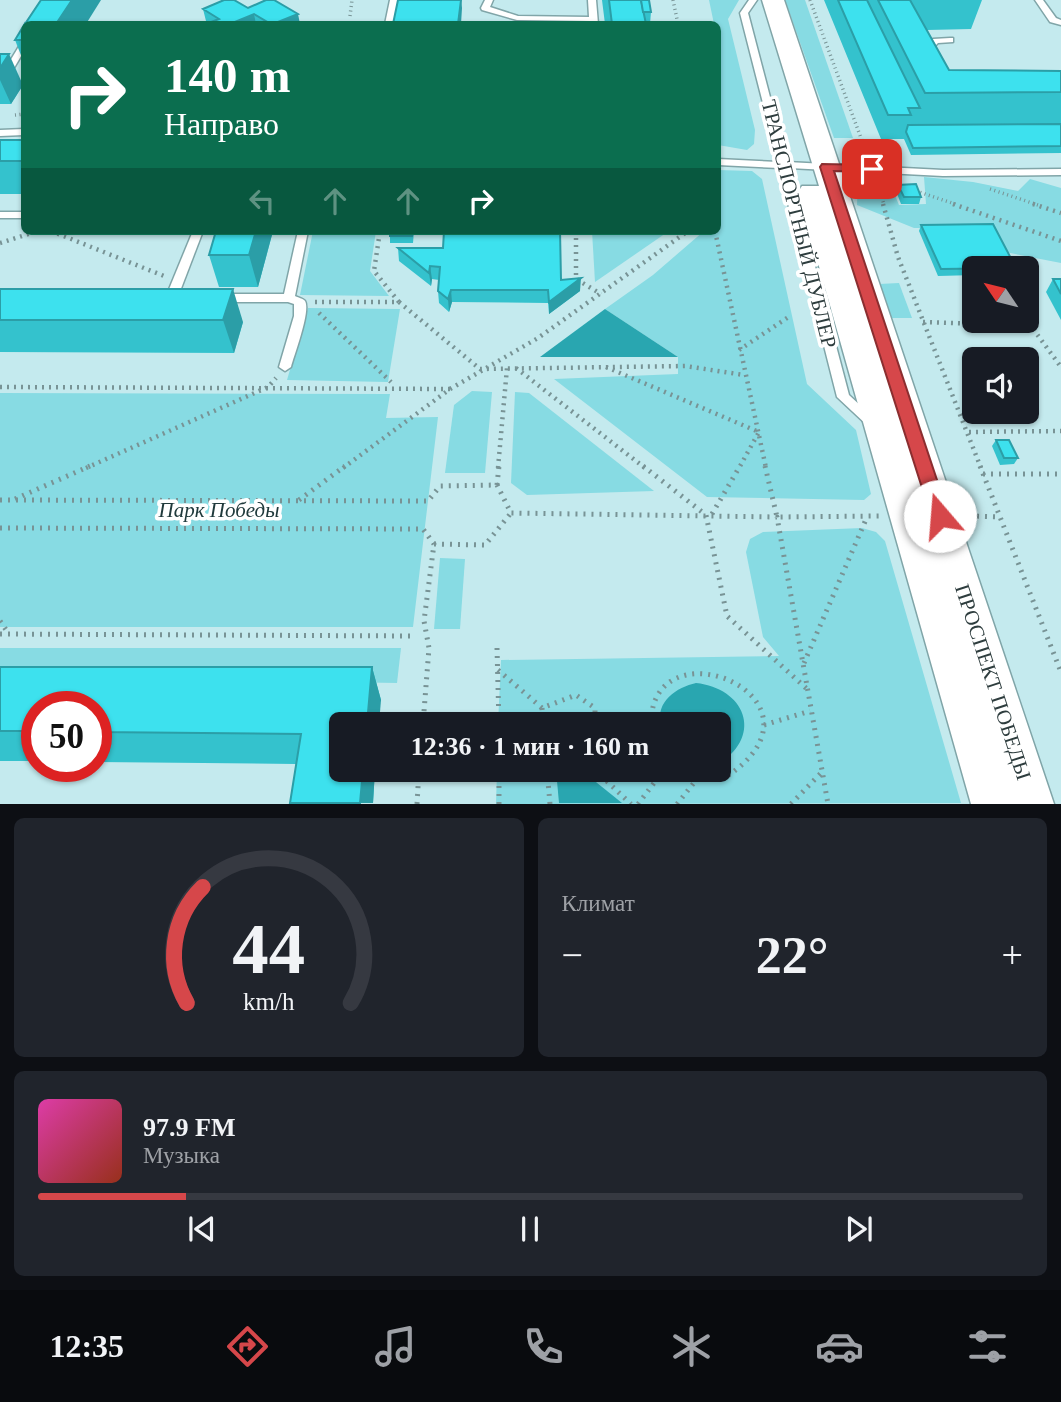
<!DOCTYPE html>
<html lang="ru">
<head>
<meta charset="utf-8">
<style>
  body { margin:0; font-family:"Times New Roman",serif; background:#20242c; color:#f1f3f6; height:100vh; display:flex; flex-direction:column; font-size:26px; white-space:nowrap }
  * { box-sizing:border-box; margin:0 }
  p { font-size:23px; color:#9ea1a6 }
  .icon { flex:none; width:38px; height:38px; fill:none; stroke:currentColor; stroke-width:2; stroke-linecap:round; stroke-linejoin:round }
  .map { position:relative; height:804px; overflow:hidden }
  .sheet { display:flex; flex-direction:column; gap:14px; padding:14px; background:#0d0f14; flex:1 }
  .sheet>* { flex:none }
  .guide { position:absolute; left:21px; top:21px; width:700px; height:214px; border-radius:10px; box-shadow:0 2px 5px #0004; background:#0b6e4f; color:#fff; overflow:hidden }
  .needle { width:46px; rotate:305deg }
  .fabs { position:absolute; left:962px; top:256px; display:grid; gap:14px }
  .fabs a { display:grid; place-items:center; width:77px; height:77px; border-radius:10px; background:#171b24; box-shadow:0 2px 5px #0004; font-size:35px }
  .speed { position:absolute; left:21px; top:691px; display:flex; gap:14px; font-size:35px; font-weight:700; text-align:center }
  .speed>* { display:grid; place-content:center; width:91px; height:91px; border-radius:50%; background:#171b24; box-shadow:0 2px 5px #0004; line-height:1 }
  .speed .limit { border:10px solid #d22; background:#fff; color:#111 }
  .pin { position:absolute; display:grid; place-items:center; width:60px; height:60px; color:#fff; margin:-30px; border-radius:14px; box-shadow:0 4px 10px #0006 }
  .me { position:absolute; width:77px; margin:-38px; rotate:342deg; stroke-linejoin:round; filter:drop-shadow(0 0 5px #0008) }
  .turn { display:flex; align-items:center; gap:24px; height:147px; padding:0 28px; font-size:32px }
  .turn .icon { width:91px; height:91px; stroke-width:2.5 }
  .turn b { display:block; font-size:49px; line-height:60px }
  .lanes { display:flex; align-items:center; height:66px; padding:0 28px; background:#0003; justify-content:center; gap:35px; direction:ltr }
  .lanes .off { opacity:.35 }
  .big { font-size:52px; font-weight:800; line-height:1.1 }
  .sheet .widget { flex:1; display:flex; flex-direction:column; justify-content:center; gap:10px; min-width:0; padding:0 24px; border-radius:10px; background:#20242c }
  .sheet .dial { align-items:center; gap:0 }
  .dial svg { height:182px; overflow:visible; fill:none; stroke:#363941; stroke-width:7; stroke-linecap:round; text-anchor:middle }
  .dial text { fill:#f1f3f6; stroke:none }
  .song { display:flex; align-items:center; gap:21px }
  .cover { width:84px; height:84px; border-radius:10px; background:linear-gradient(135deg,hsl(320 70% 55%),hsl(10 70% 35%)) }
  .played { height:7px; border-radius:4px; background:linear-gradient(90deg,#d6474a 15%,#363941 15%) }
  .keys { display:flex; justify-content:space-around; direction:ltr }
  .heat { display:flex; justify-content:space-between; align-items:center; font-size:38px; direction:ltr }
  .sheet .tiles { flex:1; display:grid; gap:14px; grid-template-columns:1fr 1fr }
  .widget:last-child { grid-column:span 2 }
  .trip { position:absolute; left:329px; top:712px; width:402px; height:70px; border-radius:10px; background:#171b24; box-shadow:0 2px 5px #0004; font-weight:800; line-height:70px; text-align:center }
  .menu { display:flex; height:112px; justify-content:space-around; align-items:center; background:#090b0e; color:#9ea1a6 }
  .menu .icon { width:49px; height:49px }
  .menu .current { color:#d6474a }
  .menu b { font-size:32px; color:#f1f3f6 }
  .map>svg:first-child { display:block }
  .green { fill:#87dbe3 }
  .water { fill:#29a6b0 }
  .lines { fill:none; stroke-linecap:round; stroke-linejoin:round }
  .service-casing { stroke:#80a5a8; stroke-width:3 }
  .secondary-casing { stroke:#80a5a8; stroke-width:3 }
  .path-far2 { stroke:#789395; stroke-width:3.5; stroke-dasharray:1 3.5; stroke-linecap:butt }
  .path-far1 { stroke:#789395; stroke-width:4.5; stroke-dasharray:2 5; stroke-linecap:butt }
  .path { stroke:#789395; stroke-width:5; stroke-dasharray:2 6; stroke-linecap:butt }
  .service { fill:#fff; fill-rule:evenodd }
  .secondary { fill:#fff; fill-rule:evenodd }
  .wall { fill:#34c2cd }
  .shaded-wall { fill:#2b9ea7 }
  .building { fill:#3de1ee; stroke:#2b9ea7; stroke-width:2 }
  .route { fill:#d6474a; stroke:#8b2e30; stroke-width:2 }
  .labels { text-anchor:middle; stroke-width:7; stroke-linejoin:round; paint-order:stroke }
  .street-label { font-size:21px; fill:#2e3d3e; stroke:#fff }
  .park-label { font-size:21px; font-style:italic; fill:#203a3c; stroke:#fff }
</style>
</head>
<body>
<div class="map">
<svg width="1061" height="804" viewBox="0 0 1061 804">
  <rect width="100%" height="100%" fill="#c4eaee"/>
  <g class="green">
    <polygon points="709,0 739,0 728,19 755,130 754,144 747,150 718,145 718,24 714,24"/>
    <polygon points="785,0 805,0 853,138 834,138"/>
    <polygon points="718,170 752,171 762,179 807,384 856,430 871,494 864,500 707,497 554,379 678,374 678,357 605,309 653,275 704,231 718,231"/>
    <polygon points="924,177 973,182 1018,191 1030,179 1061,188 1061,263 1005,252 956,228 914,228 857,205 858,183 872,179 892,188 899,205 926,204"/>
    <polygon points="313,231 376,231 370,271 389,296 300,295"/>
    <polygon points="592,231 669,231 595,282"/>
    <polygon points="899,283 912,318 891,318 879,284"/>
    <polygon points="308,308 400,309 388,382 287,380"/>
    <polygon points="472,391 492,392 485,473 445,473 454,405"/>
    <polygon points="515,392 529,393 654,491 527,495 511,483"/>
    <polygon points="0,393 390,394 386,418 438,417 413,627 0,627"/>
    <polygon points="862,528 876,532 885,541 961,803 496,804 497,770 719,770 719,724 498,724 501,660 779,656 763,637 746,552 750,539 763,532"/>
    <polygon points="440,558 465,559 460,629 434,629"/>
    <polygon points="0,648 401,648 397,683 0,676"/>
  </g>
  <g class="water">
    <polygon points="605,309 678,357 540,357"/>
    <path d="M696 683C744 688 764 734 720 763L719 724H661C655 702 677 687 696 683Z"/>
    <polygon points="556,770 581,770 622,803 559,803"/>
  </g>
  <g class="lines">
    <g class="service-casing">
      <g id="service">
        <polygon points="390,0 398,0 393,24 385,24"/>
        <polygon points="485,0 493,0 490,7 518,16 589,17 588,0 596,0 598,24 590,24 590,21 517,20 482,10 481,8"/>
        <polygon points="749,0 757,0 748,13 787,162 943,170 1061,169 1061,175 943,176 789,168 849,395 876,420 878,423 876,426 868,426 837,397 779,168 718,165 718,159 778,162 740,13"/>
        <polygon points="1035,0 1043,0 1056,18 1061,20 1061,25 1050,22"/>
        <polygon points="950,38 953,38 953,42 938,43 933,48 936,55 935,57 929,57 925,48 933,39"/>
        <polygon points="21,43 24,43 24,51 11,73 5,73 4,71"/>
        <polygon points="24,129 24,135 0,136 0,130"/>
        <rect x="0" y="212" width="24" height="6"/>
        <polygon points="193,231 203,231 177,299 175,302 167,302 165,299"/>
        <path d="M298 231H308L295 296C297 297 304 299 305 301 311 311 294 355 291 367L285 371 279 367 294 316V304L288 302H218L212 298 218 294H284Z"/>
      </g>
    </g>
    <g class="secondary-casing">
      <polygon id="secondary" points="762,0 784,0 1054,804 971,804 798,192 802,186 819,186"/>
    </g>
    <g class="path-far2">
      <polyline points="673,0 678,24"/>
      <polyline points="810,0 868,157"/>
      <polyline points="350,16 352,0"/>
      <polyline points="15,115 24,114"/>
      <polyline points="878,184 884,205"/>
      <polyline points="990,189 1038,205"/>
      <polyline points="916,191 958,205"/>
    </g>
    <g class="path-far1">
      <polyline points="883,204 898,257 981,468"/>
      <polyline points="953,204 1061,241"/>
      <polyline points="1033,204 1061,213"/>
      <polyline points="51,231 164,276"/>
      <polyline points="576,231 576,279 601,294"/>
      <polyline points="715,231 766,468"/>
      <polyline points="0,243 38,231"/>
      <polyline points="315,302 399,302 374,271 380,231"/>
      <polyline points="399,302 480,369 685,366 744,375"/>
      <polyline points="319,313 391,382"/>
      <polyline points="923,322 1031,326 1061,367"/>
      <polyline points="739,350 790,316"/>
      <polyline points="606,367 759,432 739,468"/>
      <polyline points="516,368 645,468"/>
      <polyline points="0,387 450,389"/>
      <polyline points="969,432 1061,431"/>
      <polyline points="86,468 268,387 276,378"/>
      <polyline points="343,468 450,389 538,338 688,231"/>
      <polyline points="498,468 507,368"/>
    </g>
    <g class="path">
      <polyline points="643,466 706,515 727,616 807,689"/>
      <polyline points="765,466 777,517 879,516"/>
      <polyline points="980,466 1061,672"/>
      <polyline points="983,474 1061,474"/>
      <polyline points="497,485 499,466"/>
      <polyline points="15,499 90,466"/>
      <polyline points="0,500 428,501 440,486 497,485 511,513 777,517 828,804"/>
      <polyline points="299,500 345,466"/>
      <polyline points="712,514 740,466"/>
      <polyline points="969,516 1001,517"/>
      <polyline points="0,528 423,529 434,544 424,621 429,648 423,724"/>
      <polyline points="434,544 485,545 511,513"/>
      <polyline points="0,621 9,634"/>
      <polyline points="0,634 413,636"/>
      <polyline points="497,648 499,724"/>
      <polyline points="804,663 867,517"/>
      <polyline points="498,670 542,708 576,695 595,708 595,724"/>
      <polyline points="542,708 543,724"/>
      <path d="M651 724C651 619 843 699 726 777L694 770"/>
      <polyline points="764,725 810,711"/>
      <polyline points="499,770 499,804"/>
      <polyline points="547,770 550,804"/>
      <polyline points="595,770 631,804"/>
      <polyline points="417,804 419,770"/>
      <polyline points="638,804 664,770"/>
      <polyline points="677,804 701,774"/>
      <polyline points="791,804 822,772"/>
    </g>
    <use href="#service" class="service"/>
    <use href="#secondary" class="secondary"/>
  </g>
  <g class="wall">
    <polygon points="602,0 649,0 651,12 650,24 605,24"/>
    <polygon points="824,0 982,0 971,29 927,30 949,70 1061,71 1061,153 911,155 904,139 881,139"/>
    <polygon points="248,8 300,24 206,24 209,23 206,21 203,9"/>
    <polygon points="24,25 24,63 15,40"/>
    <polygon points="0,54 23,85 11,104 0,104"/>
    <rect x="0" y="140" width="24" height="54"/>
    <polygon points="898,185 921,197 919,204 901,204 896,191"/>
    <polygon points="921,225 975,268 975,275 938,276 919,231"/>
    <polygon points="216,231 273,231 258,287 219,287 209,255"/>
    <polygon points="414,231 413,243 390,243 390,236"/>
    <polygon points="398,248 561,280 580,291 549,314 548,303 452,302 449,312 439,303 438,291 439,280 432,279 431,286 399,261"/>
    <polygon points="1053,279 1061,279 1061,320 1046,292"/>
    <polygon points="0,289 243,322 234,353 0,352"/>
    <polygon points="996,440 1018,458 1014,464 1000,465 992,446"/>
    <polygon points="0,667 372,667 381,700 341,770 375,770 373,803 290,803 296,764 96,762 96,707 37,707 37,761 0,761"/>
  </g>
  <g class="shaded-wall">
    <polygon points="72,0 101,0 86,24 56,24"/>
    <polygon points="461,0 462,8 461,24 458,24"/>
    <polygon points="254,14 256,24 230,24"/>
    <polygon points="298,14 300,24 273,24"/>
    <polygon points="9,54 23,85 11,104 0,80 0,68"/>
    <polygon points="256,231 273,231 258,287 249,255"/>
    <polygon points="430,266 432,279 431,286 429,273"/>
    <polygon points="581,278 580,291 549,314 549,302"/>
    <polygon points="233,289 243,322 234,353 223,320"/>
    <polygon points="451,290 452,302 449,312 448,299"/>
    <polygon points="372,667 381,700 379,724 367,724"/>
    <polygon points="363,770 375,770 373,803 360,803"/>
  </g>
  <g class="building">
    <polygon points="41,0 72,0 56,24 25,24"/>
    <polygon points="224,0 234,0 248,8 266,0 274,0 298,14 273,24 271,24 254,14 230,24 206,24 219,19 203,9"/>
    <polygon points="398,0 461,0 458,24 393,24"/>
    <polygon points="609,0 641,0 646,24 612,24"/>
    <polygon points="641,0 649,0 651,12 643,12"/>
    <polygon points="838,0 867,0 920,108 908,108 911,115 888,115"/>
    <polygon points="878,0 910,0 949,70 1061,71 1061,92 925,93"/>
    <polygon points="24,25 24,40 15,40"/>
    <polygon points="0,54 9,54 0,68"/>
    <polygon points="1061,124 1061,146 913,148 906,132 908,125"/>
    <rect x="0" y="140" width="24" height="21"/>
    <polygon points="916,184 921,197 904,197 898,185"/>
    <polygon points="993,224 1016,268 941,269 921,225"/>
    <polygon points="216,231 256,231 249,255 209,255"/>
    <polygon points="390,231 413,231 412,236 390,236"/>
    <polygon points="444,231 560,231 561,280 581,278 549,302 548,290 451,290 448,299 438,291 440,267 430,266 429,273 398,248 443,248"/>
    <polygon points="1053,279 1061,279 1061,294"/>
    <polygon points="0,289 233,289 223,320 0,320"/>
    <polygon points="996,440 1009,440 1018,458 1004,458"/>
    <polygon points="0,667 372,667 367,724 341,724 341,770 363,770 360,803 290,803 301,734 96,732 96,707 37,707 37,731 0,731"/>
  </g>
  <polygon class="route" points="822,164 872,165 879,169 872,172 834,171 949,516 940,523 931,516 820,167"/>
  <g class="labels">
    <g class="street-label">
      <text transform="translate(799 224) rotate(76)" y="7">ТРАНСПОРТНЫЙ ДУБЛЕР</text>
      <text transform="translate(993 682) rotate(72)" y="7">ПРОСПЕКТ ПОБЕДЫ</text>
    </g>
    <g class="park-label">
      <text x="219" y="517">Парк Победы</text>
    </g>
  </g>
</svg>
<div class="fabs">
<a><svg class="needle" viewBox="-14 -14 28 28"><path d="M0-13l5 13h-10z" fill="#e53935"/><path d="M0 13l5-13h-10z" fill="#9ea1a6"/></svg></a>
<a><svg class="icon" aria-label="sound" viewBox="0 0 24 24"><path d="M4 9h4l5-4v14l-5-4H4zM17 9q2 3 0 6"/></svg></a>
</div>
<div class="speed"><div class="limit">50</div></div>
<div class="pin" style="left:872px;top:169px;background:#d93025"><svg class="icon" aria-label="arrive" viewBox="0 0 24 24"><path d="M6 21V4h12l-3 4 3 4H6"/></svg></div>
<svg class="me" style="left:940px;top:516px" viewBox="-20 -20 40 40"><circle r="19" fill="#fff"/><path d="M0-13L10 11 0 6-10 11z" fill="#d6474a"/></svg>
<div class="trip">12:36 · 1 мин · 160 m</div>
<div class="guide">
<div class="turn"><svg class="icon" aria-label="right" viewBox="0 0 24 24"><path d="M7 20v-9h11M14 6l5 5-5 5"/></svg><div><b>140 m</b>Направо</div></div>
<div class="lanes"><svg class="icon off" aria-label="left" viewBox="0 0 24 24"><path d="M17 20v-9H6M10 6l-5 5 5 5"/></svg><svg class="icon off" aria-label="ahead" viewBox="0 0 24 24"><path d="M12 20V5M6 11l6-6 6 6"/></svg><svg class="icon off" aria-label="ahead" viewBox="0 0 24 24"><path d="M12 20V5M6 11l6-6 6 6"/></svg><svg class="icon" aria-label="right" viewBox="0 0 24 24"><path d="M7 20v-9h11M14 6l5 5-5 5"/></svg></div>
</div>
</div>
<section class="sheet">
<div class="tiles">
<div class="widget dial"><svg viewBox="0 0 100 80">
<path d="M14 69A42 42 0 1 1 86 69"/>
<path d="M14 69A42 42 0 0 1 21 18" stroke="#d6474a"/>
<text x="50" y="56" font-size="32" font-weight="700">44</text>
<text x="50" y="72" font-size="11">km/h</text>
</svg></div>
<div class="widget"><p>Климат</p>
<div class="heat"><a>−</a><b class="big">22°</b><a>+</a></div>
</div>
<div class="widget">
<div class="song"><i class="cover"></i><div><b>97.9 FM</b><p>Музыка</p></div></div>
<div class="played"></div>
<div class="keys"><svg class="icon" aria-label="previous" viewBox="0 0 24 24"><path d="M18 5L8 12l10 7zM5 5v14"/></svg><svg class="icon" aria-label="pause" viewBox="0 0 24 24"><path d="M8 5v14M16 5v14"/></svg><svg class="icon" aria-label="next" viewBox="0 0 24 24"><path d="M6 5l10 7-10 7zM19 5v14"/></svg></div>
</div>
</div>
</section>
<nav class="menu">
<b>12:35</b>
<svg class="icon current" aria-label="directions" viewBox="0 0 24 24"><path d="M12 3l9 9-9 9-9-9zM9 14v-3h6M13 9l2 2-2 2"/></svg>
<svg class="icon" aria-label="music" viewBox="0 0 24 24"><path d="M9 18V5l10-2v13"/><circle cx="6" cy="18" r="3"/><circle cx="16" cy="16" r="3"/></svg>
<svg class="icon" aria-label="phone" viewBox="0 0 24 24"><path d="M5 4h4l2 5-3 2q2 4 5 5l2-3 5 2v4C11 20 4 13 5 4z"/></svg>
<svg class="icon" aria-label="climate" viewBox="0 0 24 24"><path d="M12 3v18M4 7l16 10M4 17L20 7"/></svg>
<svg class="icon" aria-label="car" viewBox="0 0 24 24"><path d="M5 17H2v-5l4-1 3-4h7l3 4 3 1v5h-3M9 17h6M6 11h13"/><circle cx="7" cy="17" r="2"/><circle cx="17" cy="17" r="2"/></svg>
<svg class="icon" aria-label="filters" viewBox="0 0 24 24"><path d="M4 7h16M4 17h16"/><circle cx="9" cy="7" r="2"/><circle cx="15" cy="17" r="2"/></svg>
</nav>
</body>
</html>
